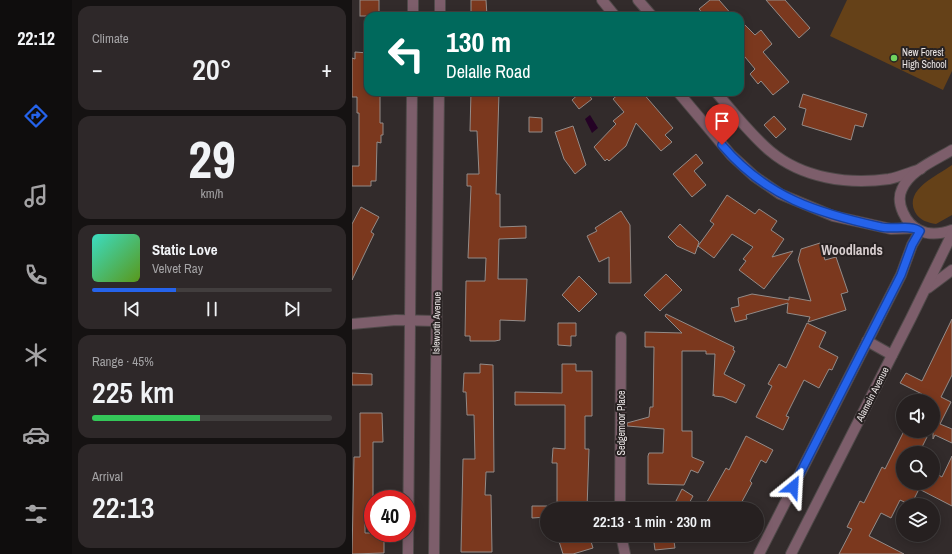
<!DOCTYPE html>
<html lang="en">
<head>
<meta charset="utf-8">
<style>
  body { margin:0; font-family:"Archivo Narrow",sans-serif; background:#2e2829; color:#f1f3f6; height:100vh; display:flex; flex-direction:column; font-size:15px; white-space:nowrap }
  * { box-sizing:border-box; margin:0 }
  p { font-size:13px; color:#a4a3a5 }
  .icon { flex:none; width:22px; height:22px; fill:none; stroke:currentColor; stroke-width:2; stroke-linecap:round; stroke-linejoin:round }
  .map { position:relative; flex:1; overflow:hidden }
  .panel { display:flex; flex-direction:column; gap:6px; padding:6px; background:#151212; width:280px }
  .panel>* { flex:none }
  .hud { position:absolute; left:12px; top:12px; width:380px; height:84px; border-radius:12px; box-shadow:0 2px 10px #0003,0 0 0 1px #423e3e; background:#00695c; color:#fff; overflow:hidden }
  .buttons { position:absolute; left:544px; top:394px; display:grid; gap:8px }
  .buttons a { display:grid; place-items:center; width:44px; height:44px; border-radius:50%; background:#262020; box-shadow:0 2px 10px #0003,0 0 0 1px #423e3e; font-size:20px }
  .speed { position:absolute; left:12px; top:490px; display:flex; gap:8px; font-size:20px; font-weight:700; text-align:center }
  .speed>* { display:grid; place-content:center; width:52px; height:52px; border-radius:50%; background:#262020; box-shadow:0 2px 10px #0003,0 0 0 1px #423e3e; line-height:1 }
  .speed .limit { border:6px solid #d22; background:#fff; color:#111 }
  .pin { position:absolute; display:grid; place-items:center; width:34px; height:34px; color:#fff; margin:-41px -17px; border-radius:50% 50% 50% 0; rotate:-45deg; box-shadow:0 0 4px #0007 }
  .pin .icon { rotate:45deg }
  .me { position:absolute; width:44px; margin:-22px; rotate:27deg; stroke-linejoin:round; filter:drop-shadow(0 0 3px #0008) }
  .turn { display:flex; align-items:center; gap:14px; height:84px; padding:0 16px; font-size:18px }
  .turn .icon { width:52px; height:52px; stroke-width:2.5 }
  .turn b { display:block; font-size:28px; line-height:34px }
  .big { font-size:30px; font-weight:600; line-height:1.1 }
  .panel .tile { flex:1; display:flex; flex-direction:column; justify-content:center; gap:6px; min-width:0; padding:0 14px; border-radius:12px; background:#2e2829 }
  .panel .dial { align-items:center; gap:0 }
  .dial b { font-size:52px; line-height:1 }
  .song { display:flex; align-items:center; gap:12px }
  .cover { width:48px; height:48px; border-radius:6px; background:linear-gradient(135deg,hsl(170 70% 55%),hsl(90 70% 35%)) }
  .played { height:4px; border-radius:2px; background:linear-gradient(90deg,#2563eb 35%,#423e3e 35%) }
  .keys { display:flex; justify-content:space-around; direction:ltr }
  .heat { display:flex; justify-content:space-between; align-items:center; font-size:22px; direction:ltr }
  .charge { height:6px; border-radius:3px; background:linear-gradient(90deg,#34c759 45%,#423e3e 0) }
  .trip { position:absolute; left:188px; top:502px; width:224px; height:40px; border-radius:20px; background:#262020; box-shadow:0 2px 10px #0003,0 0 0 1px #423e3e; font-weight:600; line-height:40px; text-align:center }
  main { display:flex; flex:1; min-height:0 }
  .tabs { display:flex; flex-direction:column; width:72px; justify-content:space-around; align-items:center; background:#0f0d0d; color:#a4a3a5 }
  .tabs .icon { width:28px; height:28px }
  .tabs .active { color:#2563eb }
  .tabs b { font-size:18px; color:#f1f3f6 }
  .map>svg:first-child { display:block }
  .green { fill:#654118 }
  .water { fill:#240225 }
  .building { fill:#7b381e; stroke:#938b88 }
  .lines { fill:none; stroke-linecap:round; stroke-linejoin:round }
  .minor-casing { stroke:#4f4949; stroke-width:12 }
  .minor { stroke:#7d5e6b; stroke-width:10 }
  .route-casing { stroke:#184099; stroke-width:10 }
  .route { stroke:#2563eb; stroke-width:7 }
  .poi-dot { fill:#70d35f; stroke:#282222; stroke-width:1.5 }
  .labels { text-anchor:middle; stroke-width:4; stroke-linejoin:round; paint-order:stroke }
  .poi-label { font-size:10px; fill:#eae5e5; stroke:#282222; text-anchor:start }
  .street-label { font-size:10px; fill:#eae5e5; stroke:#282222 }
  .district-label { font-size:14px; font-weight:bold; fill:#d8cecf; stroke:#282222 }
</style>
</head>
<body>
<main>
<nav class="tabs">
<b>22:12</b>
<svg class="icon active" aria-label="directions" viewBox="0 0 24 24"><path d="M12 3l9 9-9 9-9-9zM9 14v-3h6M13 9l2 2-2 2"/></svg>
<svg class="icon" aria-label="music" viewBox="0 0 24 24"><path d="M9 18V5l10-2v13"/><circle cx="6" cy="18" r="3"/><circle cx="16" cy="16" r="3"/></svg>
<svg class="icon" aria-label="phone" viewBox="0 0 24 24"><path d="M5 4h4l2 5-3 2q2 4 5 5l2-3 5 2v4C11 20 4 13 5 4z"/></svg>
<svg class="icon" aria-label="climate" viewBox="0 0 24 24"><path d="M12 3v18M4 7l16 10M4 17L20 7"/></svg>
<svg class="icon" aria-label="car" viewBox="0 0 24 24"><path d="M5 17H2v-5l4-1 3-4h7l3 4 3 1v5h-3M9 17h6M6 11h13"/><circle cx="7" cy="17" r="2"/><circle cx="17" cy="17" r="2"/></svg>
<svg class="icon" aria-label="filters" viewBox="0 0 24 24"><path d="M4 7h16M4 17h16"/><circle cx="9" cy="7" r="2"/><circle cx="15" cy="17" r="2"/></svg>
</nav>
<section class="panel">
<div class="tile"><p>Climate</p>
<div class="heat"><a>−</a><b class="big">20°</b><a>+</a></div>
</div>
<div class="tile dial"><b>29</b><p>km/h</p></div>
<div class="tile">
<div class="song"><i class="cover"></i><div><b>Static Love</b><p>Velvet Ray</p></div></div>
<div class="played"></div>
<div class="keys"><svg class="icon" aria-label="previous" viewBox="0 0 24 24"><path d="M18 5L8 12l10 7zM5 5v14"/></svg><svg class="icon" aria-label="pause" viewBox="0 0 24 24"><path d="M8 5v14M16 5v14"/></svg><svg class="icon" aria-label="next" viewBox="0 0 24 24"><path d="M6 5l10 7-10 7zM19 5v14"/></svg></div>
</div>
<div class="tile"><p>Range · 45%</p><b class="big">225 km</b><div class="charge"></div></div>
<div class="tile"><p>Arrival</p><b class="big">22:13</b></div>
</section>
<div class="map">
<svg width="600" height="554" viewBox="0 0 600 554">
  <rect width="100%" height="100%" fill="#322b2b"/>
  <g class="green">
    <polygon points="495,0 600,0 600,71 591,90 478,36"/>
    <path d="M600 165V215L584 224C576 223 567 220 563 212 552 189 585 176 600 165Z"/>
  </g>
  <polygon class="water" points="238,115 246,128 240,133 233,119"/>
  <g class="building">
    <rect x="8" y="0" width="19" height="16"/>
    <polygon points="119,0 134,0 135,16 119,16"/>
    <polygon points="358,0 367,0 381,16 353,16 347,9"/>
    <polygon points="414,0 433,0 458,28 447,38"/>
    <polygon points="388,20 403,35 409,30 420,44 411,52 437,82 421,95 409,81 406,84 398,74 403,69 388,51"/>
    <polygon points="3,52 16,53 16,92 28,92 28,123 31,123 31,135 29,135 29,143 25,142 24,181 19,181 19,186 0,186 0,166 7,166 7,113 5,113 5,97 0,97 0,58 3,59"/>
    <polygon points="119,92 147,92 144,194 148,194 148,227 174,226 174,238 147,239 146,279 175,279 173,321 148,320 148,340 143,341 118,341 118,336 113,336 114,281 133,281 134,258 116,258 119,186 115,186 115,174 127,174 125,131 118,131"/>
    <polygon points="229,92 234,92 240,99 227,109 220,100"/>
    <polygon points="269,92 290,92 321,128 313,135 320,142 309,151 284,123 274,146 257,161 255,159 253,161 242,147 264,124 261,121 272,112 261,99"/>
    <polygon points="451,94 515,114 511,127 503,125 499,140 450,125 454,109 447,107"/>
    <polygon points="422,116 434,129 424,138 412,125"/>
    <polygon points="177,117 190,118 190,132 177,132"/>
    <polygon points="221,126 234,165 223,174 212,159 203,132"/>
    <polygon points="344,154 351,163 342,171 354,185 340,197 321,174"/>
    <polygon points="375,195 403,214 407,209 425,221 419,230 432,239 420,257 441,251 412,289 387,270 394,261 391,259 401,247 380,234 362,258 346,246 362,224 358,221"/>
    <polygon points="9,207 27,217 19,232 22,234 0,280 0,224"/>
    <polygon points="269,211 278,225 279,283 257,283 257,257 247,262 235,236 245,231 243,228"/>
    <polygon points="328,224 347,242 343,254 325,246 316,237"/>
    <polygon points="468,243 473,260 484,257 496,292 489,294 494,310 456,322 458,317 435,313 436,303 394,315 395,319 383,322 379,308 387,306 386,298 400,294 437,300 437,297 459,301 446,260 449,249"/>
    <polygon points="314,274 330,290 308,311 292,295"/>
    <polygon points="227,276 245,294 227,312 210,295"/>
    <polygon points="314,314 382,347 381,350 383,351 372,374 393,385 384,403 371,397 362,396 362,394 361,396 363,354 354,354 354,351 330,351 330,431 340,431 340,457 352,462 346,473 339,470 332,485 296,484 296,456 297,453 311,453 312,429 275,426 275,423 297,417 298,407 301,407 302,347 293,347 293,332 330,333 313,316"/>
    <polygon points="600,319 600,375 589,397 599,402 588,424 600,429 600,443 583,435 581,439 581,401 566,401 570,394 548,383 554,373 570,381"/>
    <polygon points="206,323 224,323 224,336 219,336 219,346 206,345"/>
    <polygon points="455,323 474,332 467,347 486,357 480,370 477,369 467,388 452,380 434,416 437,417 431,430 404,417 420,386 416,384 427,364 434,368"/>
    <polygon points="128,364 141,365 142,472 134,472 133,495 139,495 140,552 109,552 111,459 123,459 122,415 115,415 114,392 111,392 112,373 128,373"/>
    <polygon points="210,364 224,364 224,371 240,371 240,416 233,416 233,449 237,449 235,509 205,508 205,463 200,463 201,448 213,449 213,405 163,405 163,392 210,393"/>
    <polygon points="0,373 20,374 20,385 0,385"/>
    <polygon points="8,413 30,413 31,442 21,442 21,508 13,508 13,533 32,533 32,553 0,554 2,457 8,457"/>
    <polygon points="552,431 562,431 575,437 567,453 551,453 551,483 581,483 581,472 590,477 600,456 600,506 567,489 559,505 548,500 539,518 529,513 517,536 552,554 487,554 500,529 495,527 508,501 512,503 530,467 533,469"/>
    <polygon points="394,436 421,450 414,463 409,460 398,481 400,483 386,509 351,509 374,468 377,470"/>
    <polygon points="330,489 341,496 334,509 320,509"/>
    <polygon points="180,506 195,506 195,517 180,518"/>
    <polygon points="205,535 237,535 241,548 221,554 211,554"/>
    <polygon points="301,535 321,535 323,548 303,550"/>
  </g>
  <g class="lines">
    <g class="minor-casing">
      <g id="minor">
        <polyline points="250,0 263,16"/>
        <polyline points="286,0 300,16"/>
        <polyline points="61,16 61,0"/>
        <polyline points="88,16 88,0"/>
        <polyline points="326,92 379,155 402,176 428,194 481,216 539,229 563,228"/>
        <path d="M364 92C381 112 398 134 418 151 450 178 496 185 537 179 547 177 559 172 569 169"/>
        <path d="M600 150C584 160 558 170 550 189 543 203 554 224 567 230 578 236 589 234 600 230"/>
        <polyline points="576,288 600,270"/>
        <polyline points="0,324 44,320 84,321"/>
        <polyline points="515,341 540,355"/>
        <polyline points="268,509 269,337"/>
        <polyline points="269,535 273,554"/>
        <polyline points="56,554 60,92"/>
        <polyline points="82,554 87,92"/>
        <polyline points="407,554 549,275 560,245 568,231"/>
        <polyline points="439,554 559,318 600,234"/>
      </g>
    </g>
    <use href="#minor" class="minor"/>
  </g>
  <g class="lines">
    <g class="route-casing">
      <path id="route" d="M370 145C414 197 465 213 529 227 541 230 558 224 568 231L560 245 549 275 441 487"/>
    </g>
    <use href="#route" class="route"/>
  </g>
  <circle class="poi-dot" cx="542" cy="58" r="4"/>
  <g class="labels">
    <g class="poi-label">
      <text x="550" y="56">New Forest<tspan x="550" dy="12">High School</tspan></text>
    </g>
    <g class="street-label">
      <text transform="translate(84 323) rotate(-89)" y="4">Isleworth Avenue</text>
      <text transform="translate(520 394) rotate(-63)" y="4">Alamein Avenue</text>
      <text transform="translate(269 423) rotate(-90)" y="4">Sedgemoor Place</text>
    </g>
    <g class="district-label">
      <text x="500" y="255">Woodlands</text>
    </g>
  </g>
</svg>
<div class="buttons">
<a><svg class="icon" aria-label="sound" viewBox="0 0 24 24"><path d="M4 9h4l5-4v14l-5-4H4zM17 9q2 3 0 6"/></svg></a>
<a><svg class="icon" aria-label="search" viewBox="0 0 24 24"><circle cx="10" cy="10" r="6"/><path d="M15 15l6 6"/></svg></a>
<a><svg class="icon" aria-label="layers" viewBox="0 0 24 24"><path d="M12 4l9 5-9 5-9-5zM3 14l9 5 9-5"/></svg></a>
</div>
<div class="speed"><div class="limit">40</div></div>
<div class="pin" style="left:370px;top:145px;background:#d93025"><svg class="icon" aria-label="arrive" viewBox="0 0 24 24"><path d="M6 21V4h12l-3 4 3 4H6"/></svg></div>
<svg class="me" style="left:441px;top:487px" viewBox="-20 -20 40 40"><path d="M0-17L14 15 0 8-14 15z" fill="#2563eb" stroke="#fff" stroke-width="4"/></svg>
<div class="trip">22:13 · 1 min · 230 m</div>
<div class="hud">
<div class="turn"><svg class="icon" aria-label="left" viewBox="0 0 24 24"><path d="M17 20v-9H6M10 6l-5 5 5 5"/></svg><div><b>130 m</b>Delalle Road</div></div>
</div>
</div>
</main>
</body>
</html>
